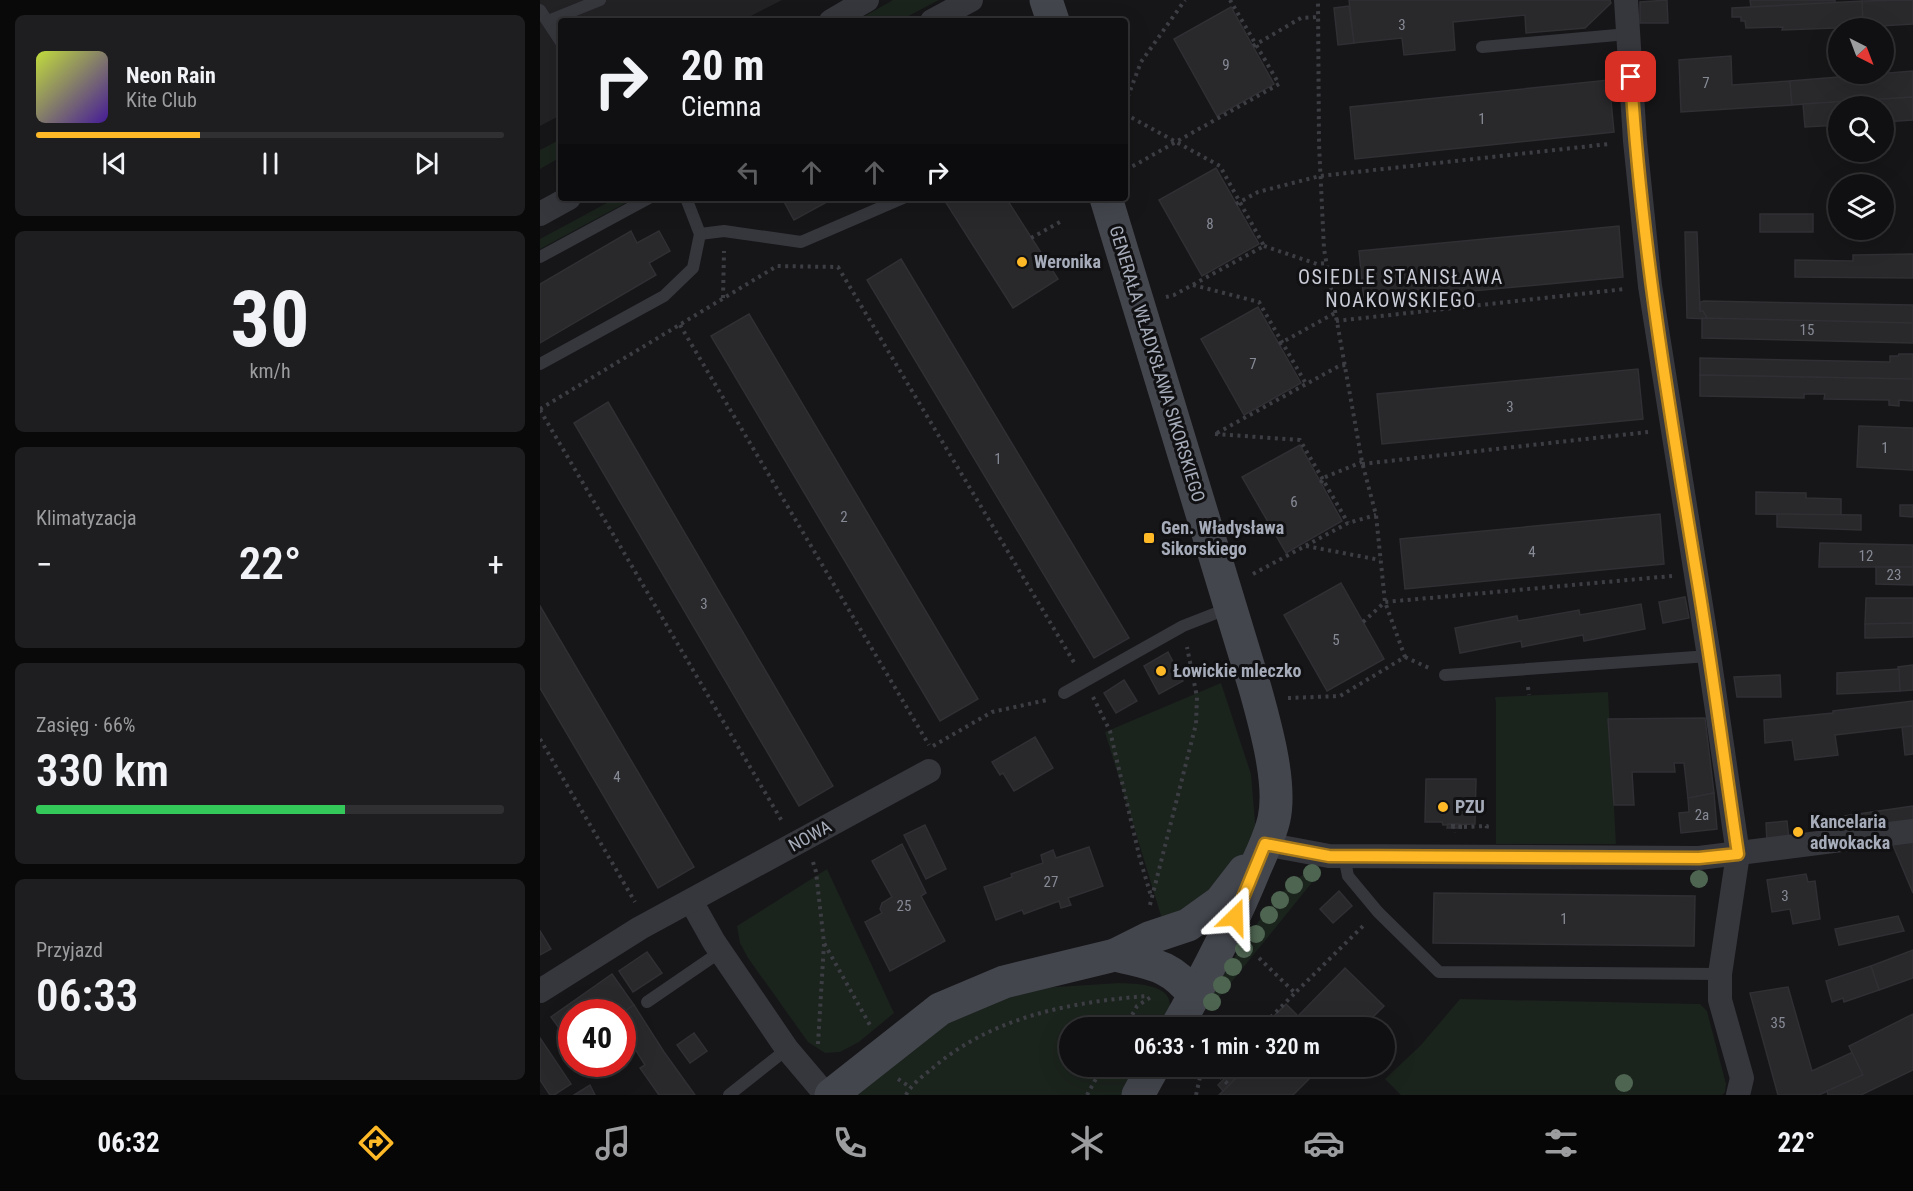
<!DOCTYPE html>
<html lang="pl">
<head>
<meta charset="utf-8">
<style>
  body { margin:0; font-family:"Roboto Condensed",sans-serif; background:#1e1e20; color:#f1f3f6; height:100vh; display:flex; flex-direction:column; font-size:22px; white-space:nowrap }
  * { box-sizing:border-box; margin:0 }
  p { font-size:20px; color:#9c9d9f }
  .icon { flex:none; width:33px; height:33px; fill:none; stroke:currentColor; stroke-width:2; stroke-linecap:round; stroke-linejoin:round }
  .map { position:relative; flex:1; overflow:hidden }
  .details { display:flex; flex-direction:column; gap:15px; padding:15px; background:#09090a; width:540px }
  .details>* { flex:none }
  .banner { position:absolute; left:18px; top:18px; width:570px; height:183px; border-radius:6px; box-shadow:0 6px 24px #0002,0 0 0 2px #303032; background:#101012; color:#f1f3f6; overflow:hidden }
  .needle { width:39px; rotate:138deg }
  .controls { position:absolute; left:1288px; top:18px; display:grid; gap:12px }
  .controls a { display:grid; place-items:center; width:66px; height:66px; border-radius:50%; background:#101012; box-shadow:0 6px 24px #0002,0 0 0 2px #303032; font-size:30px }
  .speed { position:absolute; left:18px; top:999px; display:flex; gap:12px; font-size:30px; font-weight:700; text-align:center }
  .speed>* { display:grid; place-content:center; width:78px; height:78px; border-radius:50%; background:#101012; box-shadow:0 6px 24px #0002,0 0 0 2px #303032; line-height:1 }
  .speed .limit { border:9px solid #d22; background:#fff; color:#111 }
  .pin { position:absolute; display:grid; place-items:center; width:51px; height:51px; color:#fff; margin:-26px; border-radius:12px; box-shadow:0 3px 9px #0006 }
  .me { position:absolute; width:66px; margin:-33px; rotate:22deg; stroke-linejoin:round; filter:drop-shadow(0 0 4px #0008) }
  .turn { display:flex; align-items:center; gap:21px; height:126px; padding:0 24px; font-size:27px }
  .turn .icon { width:78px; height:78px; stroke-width:2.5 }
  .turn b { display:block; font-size:42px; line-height:51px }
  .lanes { display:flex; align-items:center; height:57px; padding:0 24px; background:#0003; justify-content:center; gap:30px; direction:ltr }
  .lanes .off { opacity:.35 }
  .big { font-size:45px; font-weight:600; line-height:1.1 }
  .details .widget { flex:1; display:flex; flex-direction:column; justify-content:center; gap:9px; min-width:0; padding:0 21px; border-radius:9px; background:#1e1e20 }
  .details .dial { align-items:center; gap:0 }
  .dial b { font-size:78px; line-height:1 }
  .song { display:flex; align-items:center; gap:18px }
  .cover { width:72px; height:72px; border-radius:9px; background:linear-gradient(135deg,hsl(70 70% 55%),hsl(260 70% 35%)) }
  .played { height:6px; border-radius:3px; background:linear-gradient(90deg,#ffb927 35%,#303032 35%) }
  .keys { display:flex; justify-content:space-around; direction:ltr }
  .heat { display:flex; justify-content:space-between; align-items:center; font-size:33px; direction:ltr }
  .charge { height:9px; border-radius:4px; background:linear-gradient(90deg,#34c759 66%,#303032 0) }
  .trip { position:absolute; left:519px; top:1017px; width:336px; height:60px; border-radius:30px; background:#101012; box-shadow:0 6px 24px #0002,0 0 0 2px #303032; font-weight:600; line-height:60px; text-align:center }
  .menu { display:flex; height:96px; justify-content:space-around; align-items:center; background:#060607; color:#9c9d9f }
  .menu .icon { width:42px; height:42px }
  .menu .on { color:#ffb927 }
  .menu b { font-size:27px; color:#f1f3f6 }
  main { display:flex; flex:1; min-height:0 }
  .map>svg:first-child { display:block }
  .built { fill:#222225 }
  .green { fill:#1b231d }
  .building { fill:#29292c; stroke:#303034; stroke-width:1.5 }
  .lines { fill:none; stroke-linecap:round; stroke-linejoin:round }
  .path { stroke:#3c3e44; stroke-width:4; stroke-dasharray:3 4.5; stroke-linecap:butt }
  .lane { stroke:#36373d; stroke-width:12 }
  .street { stroke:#36373d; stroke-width:24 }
  .secondary { stroke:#44464e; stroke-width:33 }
  .tree { fill:#4e6551 }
  .route-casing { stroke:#a67819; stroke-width:15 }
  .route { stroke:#ffb927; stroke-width:10 }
  .poi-dot { fill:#ffb927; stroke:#111113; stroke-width:2 }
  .labels { text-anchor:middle; stroke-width:6; stroke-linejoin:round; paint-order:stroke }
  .number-label { font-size:15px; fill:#868a95 }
  .poi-label { font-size:18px; font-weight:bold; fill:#a6acb9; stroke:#111113; text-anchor:start }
  .street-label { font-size:18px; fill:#a6acb9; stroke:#111113 }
  .neighbourhood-label { font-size:20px; letter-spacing:1.5px; fill:#c8cbd5; stroke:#111113 }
</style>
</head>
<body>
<main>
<section class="details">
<div class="widget">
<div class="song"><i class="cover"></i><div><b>Neon Rain</b><p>Kite Club</p></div></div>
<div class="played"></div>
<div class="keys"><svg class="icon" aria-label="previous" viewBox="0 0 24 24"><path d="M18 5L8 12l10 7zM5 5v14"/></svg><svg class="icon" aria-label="pause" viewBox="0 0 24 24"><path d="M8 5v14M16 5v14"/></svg><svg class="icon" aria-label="next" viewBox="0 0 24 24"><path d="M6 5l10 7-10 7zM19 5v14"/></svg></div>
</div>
<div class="widget dial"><b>30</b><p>km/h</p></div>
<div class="widget"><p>Klimatyzacja</p>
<div class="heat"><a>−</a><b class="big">22°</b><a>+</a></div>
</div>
<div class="widget"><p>Zasięg · 66%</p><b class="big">330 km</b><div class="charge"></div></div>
<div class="widget"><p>Przyjazd</p><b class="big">06:33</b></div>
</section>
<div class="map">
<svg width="1373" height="1095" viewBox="0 0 1373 1095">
  <rect width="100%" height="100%" fill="#161618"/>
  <polygon class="built" points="0,0 242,0 201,21 21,21 21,115 0,126"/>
  <g class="green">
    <polygon points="353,0 399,0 359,21 316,21"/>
    <polygon points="21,139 21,157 0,169 0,150"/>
    <polygon points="76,198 93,199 0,249 0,239"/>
    <polygon points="681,683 711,774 717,846 673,897 622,919 565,732"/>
    <polygon points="1068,692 1076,844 956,844 956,703 955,697"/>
    <polygon points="287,869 354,1013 319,1042 300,1052 285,1053 268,1042 208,958 200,943 197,926"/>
    <path d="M777 869 779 870 774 880 668 1011 665 1008C684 974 738 876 777 869Z"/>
    <path d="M579 983C594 984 631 983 630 1006 629 1013 623 1021 619 1027L530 1028V1066L597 1067 581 1095H315L406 1020 485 989Z"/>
    <polygon points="920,999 1160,1004 1167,1011 1186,1084 1185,1092 1182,1095 861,1095 845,1079 881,1045"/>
  </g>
  <g class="building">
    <polygon points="809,0 1070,0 1071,3 1045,28 986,33 985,15 913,22 915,50 864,55 862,38 814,43"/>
    <polygon points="1127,0 1128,23 1100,23 1100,2"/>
    <polygon points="1210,0 1295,0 1295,3 1211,7"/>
    <polygon points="1373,0 1373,24 1323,27 1322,1"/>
    <polygon points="1322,1 1323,27 1242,30 1243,27 1206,28 1205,21 1201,21 1201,17 1192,17 1192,8"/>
    <polygon points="809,6 814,43 798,45 794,8"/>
    <polygon points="691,7 734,84 677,116 634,39"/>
    <polygon points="1191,56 1192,85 1250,81 1252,105 1141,112 1139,60"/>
    <polygon points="1373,71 1373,97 1252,105 1250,81"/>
    <polygon points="1069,80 1074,132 815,159 810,107"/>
    <polygon points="1373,97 1373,120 1344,122 1344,106 1299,106 1299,125 1265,127 1263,104"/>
    <polygon points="676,168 719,244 662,276 619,200"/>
    <polygon points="242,198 294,198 254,220"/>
    <polygon points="403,198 466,198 518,279 473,308"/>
    <rect x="1220" y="214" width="53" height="18"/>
    <polygon points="1079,226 1083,277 824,301 819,251"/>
    <polygon points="91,231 97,243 119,231 130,251 109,263 116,275 0,343 0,284"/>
    <polygon points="1145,232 1157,232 1160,311 1163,311 1168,319 1147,318"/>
    <polygon points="1373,254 1373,278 1255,277 1255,260 1313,261 1313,255"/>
    <polygon points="361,259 589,638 554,658 327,280"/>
    <polygon points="1164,301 1373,305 1373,323 1168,319 1163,311 1160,311 1160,302"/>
    <polygon points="718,307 761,383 704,415 661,339"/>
    <polygon points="209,314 438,699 400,721 171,336"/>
    <polygon points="1162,318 1373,323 1373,343 1162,338"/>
    <polygon points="1359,354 1373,354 1373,379 1160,375 1160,358 1350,362 1350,356 1358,356"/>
    <polygon points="1098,369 1103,419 842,444 837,394"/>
    <polygon points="1160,375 1373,379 1373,401 1359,400 1359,406 1349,405 1349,400 1284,399 1285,394 1264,394 1264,398 1160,396"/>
    <polygon points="68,402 293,786 259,806 34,423"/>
    <polygon points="1319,426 1373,428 1373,470 1317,467"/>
    <polygon points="760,445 802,521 746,553 702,477"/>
    <polygon points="1216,492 1266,493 1266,498 1301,499 1301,515 1216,514"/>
    <polygon points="1360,505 1373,505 1373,517 1360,516"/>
    <polygon points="1120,514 1124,564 865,589 860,539"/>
    <polygon points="1237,514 1321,515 1321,530 1237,527"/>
    <polygon points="1280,543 1373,545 1373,567 1279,567"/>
    <polygon points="1336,567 1373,567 1373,585 1336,584"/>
    <polygon points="801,583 844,659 787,691 744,615"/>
    <polygon points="1145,597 1149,618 1123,623 1119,602"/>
    <polygon points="1326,598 1373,598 1373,623 1325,624"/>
    <polygon points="1101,604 1105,629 1044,641 1043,635 982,647 981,641 920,653 915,628 977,616 978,621 1039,610 1040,615"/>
    <polygon points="0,606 154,867 118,888 0,688"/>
    <polygon points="1373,623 1373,637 1325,638 1325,624"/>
    <polygon points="628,652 643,681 619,694 604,666"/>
    <polygon points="1373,665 1373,690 1360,691 1358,667"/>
    <polygon points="1359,669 1360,691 1297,694 1297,673"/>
    <polygon points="1240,675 1241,697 1197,697 1194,677"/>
    <polygon points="584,680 597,701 576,713 564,693"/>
    <polygon points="1373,701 1373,726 1295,735 1298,755 1255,760 1252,740 1225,743 1224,720 1293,713 1293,711"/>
    <polygon points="1165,718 1174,793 1148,798 1144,763 1134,763 1135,772 1092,772 1094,805 1074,805 1068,719"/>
    <polygon points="1373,726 1373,754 1365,755 1362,727"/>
    <polygon points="495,737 513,768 474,791 463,773 460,775 452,762"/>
    <polygon points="886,779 936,779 935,824 903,825 902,822 885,822"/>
    <polygon points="1174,793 1177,829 1141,833 1139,813 1149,812 1148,798"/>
    <polygon points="1373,806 1373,826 1293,838 1291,818"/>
    <polygon points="1247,821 1249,840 1227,842 1226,823"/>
    <polygon points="908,824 919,824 919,828 907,828"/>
    <polygon points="385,825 406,869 386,879 364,835"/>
    <polygon points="1373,839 1373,893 1352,843"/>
    <polygon points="362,844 386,893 381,896 405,941 350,971 325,922 342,913 340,909 342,903 352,897 332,861"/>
    <polygon points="549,847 563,886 528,898 531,905 521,908 519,901 484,914 482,910 456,920 444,887 472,877 471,874 503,863 501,855 513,850 516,858"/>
    <polygon points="1266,874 1268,882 1275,881 1280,919 1253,924 1250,909 1232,912 1227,880"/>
    <polygon points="799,891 812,906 793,923 780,909"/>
    <polygon points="894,893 1155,896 1154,946 893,943"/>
    <polygon points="1358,916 1364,931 1299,945 1295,929"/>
    <polygon points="0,931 11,949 0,955"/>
    <polygon points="1373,950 1373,978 1339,990 1331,966"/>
    <polygon points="107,952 122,973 93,992 79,971"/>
    <polygon points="1331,966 1339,990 1304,1002 1303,998 1292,1002 1286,981"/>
    <polygon points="805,968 844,1006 822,1028 722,1028 746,1004 758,1016"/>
    <polygon points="72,974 94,1005 82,1013 32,1012 32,1046 11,1017"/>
    <polygon points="1248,987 1272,1071 1313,1052 1323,1075 1279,1095 1238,1095 1210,993"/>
    <polygon points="94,1005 124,1052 155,1095 119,1095 100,1068 105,1065 82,1028 82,1013"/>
    <polygon points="1373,1014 1373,1070 1321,1095 1288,1095 1287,1091 1323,1075 1309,1046"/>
    <polygon points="154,1033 167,1051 150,1063 137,1045"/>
    <polygon points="0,1038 31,1084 14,1095 10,1095 0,1080"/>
    <polygon points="708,1066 782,1066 753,1095 679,1095"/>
    <polygon points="694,1069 699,1075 683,1091 678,1085"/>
    <polygon points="50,1085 55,1095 34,1095 39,1092"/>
  </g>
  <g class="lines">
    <g class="path">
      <polyline points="713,46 761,18 778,17"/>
      <polyline points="585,104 601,62 645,0"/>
      <polyline points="585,114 680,166 724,246 634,295 626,297"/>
      <polyline points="586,170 739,84 690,0"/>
      <polyline points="696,204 718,192 780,176 1069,144"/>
      <polyline points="491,238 520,222"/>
      <polyline points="724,246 777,264 786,263"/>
      <polyline points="653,285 719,302 766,384"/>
      <polyline points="183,298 184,251"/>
      <polyline points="796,321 1085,289"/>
      <polyline points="140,325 389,745"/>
      <polyline points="739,344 795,313"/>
      <polyline points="0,409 237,266 298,267 535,664"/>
      <polyline points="0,410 243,823"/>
      <polyline points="677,433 799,366 806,365"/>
      <polyline points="675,434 760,440 808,523"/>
      <polyline points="822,464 1108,432"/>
      <polyline points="781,483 783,478 822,462"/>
      <polyline points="766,546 840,560"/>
      <polyline points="713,574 808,523 836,515"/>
      <polyline points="823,622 845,602 1132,576"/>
      <polyline points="865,657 889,668"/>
      <polyline points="988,687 989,695"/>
      <polyline points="553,697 570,731 600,859 611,896"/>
      <polyline points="748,698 800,696 865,657 845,602 836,515 822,462 784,249 779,144 778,0"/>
      <polyline points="0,739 95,902"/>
      <polyline points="393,746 452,712 507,700"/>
      <polyline points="913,824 913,826 924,827 913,827 914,833"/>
      <polyline points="924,827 947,826 946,832"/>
      <polyline points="273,862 276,872 284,943 331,1027"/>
      <polyline points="610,905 656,724 657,697 647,647"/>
      <polyline points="719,958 755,993 824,925"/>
      <polyline points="585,1028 597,1006 611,997"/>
      <polyline points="720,1028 755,993"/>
      <polyline points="278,1044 284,944"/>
      <polyline points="669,1066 689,1085"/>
      <polyline points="358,1079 370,1087"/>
      <path d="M366 1095C372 1083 385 1075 395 1066 455 1016 532 1002 607 996"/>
      <polyline points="547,1095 563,1066"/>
      <polyline points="656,1095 661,1073 667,1066"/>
    </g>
    <g class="lane">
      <polyline points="0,10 21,42"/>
      <polyline points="8,21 60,0"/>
      <polyline points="942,47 1088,34"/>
      <polyline points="160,234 184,231 261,242 363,198"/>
      <polyline points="0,257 109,198"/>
      <polyline points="0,364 124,296 153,268 160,234 146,198"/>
      <polyline points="905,675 1169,656"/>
      <polyline points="524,693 643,626 689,608"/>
      <polyline points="804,856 808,876 838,912 899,972 1180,974"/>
      <polyline points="107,1002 180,952"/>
      <polyline points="189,1095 247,1049"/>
    </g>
    <g class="street">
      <polyline points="1086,0 1095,141 1110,286 1169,656 1198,854 1180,974 1180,1000 1202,1078 1198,1095"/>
      <polyline points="291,21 327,0"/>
      <polyline points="392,21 431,0"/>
      <polyline points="0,214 29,198"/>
      <polyline points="725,844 789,856 1159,858 1373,831"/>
      <polyline points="151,901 174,942 247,1049 286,1095"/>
      <polyline points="0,991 100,928 389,771"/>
    </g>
    <g class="secondary">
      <polyline points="506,0 513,21"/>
      <path d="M566 198 715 688C725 724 742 783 734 819 730 837 721 854 714 871 692 925 665 977 636 1028"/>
      <path d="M575 955C611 964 630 964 654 995"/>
      <polyline points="291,1095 400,1009 464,982 575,955 609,938 648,925 680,902 704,871"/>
      <polyline points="598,1095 614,1066"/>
    </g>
  </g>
  <g class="tree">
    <circle cx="772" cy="873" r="9"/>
    <circle cx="1159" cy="879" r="9"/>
    <circle cx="754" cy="885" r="9"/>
    <circle cx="740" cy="900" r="9"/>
    <circle cx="729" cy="915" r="9"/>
    <circle cx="716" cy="934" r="9"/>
    <circle cx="704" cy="949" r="9"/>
    <circle cx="693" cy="967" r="9"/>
    <circle cx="682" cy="985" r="9"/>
    <circle cx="672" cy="1002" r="9"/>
    <circle cx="1084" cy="1083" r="9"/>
  </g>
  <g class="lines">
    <g class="route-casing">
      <path id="route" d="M695 917 725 844 789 856 1159 858 1198 854C1184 759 1172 665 1156 571 1129 407 1101 243 1091 77"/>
    </g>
    <use href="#route" class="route"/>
  </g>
  <g class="poi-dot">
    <circle cx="482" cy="262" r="6"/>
    <rect x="603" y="532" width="12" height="12" rx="3"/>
    <circle cx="621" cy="671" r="6"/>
    <circle cx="903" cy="807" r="6"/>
    <circle cx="1258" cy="832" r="6"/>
  </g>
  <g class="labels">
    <g class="number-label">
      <text x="862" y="30">3</text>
      <text x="686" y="70">9</text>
      <text x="1166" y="88">7</text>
      <text x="942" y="124">1</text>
      <text x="670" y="229">8</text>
      <text x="1267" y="335">15</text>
      <text x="713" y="369">7</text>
      <text x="970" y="412">3</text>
      <text x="1345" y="453">1</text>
      <text x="458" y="464">1</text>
      <text x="754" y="507">6</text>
      <text x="304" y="522">2</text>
      <text x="992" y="557">4</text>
      <text x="1326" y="561">12</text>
      <text x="1354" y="580">23</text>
      <text x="164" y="609">3</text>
      <text x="796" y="645">5</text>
      <text x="77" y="782">4</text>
      <text x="1162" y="820">2a</text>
      <text x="511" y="887">27</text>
      <text x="1245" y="901">3</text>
      <text x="364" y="911">25</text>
      <text x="1024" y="924">1</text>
      <text x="1238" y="1028">35</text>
    </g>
    <g class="poi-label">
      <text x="494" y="268">Weronika</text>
      <text x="621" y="534">Gen. Władysława<tspan x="621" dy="21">Sikorskiego</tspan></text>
      <text x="633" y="677">Łowickie mleczko</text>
      <text x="915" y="813">PZU</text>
      <text x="1270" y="828">Kancelaria<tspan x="1270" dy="21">adwokacka</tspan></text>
    </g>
    <g class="street-label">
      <text transform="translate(617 364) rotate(73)" y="6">GENERAŁA WŁADYSŁAWA SIKORSKIEGO</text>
      <text transform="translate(270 836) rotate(-29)" y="6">NOWA</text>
    </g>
    <g class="neighbourhood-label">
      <text x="861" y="284">OSIEDLE STANISŁAWA<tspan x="861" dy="23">NOAKOWSKIEGO</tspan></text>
    </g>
  </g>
</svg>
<div class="controls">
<a><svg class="needle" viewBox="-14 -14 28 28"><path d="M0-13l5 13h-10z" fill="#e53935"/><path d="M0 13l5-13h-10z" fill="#9c9d9f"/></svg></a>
<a><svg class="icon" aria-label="search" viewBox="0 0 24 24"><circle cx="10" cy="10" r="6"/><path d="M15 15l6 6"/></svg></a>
<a><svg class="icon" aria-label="layers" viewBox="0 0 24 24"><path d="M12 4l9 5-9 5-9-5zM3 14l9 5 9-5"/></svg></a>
</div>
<div class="speed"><div class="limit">40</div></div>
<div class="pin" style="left:1091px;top:77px;background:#d93025"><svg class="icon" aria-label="arrive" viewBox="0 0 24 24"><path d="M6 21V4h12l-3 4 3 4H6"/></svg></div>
<svg class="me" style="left:695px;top:917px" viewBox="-20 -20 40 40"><path d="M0-17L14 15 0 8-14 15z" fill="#ffb927" stroke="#fff" stroke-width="4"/></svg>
<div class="trip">06:33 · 1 min · 320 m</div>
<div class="banner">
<div class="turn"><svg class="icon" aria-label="right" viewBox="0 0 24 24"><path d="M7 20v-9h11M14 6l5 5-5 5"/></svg><div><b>20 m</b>Ciemna</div></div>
<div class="lanes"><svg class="icon off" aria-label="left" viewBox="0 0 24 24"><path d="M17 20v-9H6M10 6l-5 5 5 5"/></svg><svg class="icon off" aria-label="ahead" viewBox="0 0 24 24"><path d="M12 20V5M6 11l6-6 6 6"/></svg><svg class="icon off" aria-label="ahead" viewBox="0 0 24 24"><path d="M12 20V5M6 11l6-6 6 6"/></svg><svg class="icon" aria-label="right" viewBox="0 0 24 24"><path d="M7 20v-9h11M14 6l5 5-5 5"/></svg></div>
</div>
</div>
</main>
<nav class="menu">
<b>06:32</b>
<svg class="icon on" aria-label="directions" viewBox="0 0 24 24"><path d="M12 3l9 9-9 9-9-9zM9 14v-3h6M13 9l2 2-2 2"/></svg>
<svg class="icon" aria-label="music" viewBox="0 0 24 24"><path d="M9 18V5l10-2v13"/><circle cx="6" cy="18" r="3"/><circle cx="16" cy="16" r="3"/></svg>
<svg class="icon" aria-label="phone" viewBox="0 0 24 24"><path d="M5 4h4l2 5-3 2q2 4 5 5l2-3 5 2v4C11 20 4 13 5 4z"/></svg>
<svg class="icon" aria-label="climate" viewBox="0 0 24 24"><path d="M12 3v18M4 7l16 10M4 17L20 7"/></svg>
<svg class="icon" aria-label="car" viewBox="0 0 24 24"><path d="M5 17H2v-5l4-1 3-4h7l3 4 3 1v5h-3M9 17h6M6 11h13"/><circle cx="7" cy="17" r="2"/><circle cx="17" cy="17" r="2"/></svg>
<svg class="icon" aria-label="filters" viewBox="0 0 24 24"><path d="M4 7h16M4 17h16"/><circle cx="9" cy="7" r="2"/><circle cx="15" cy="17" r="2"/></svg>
<b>22°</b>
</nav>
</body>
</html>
